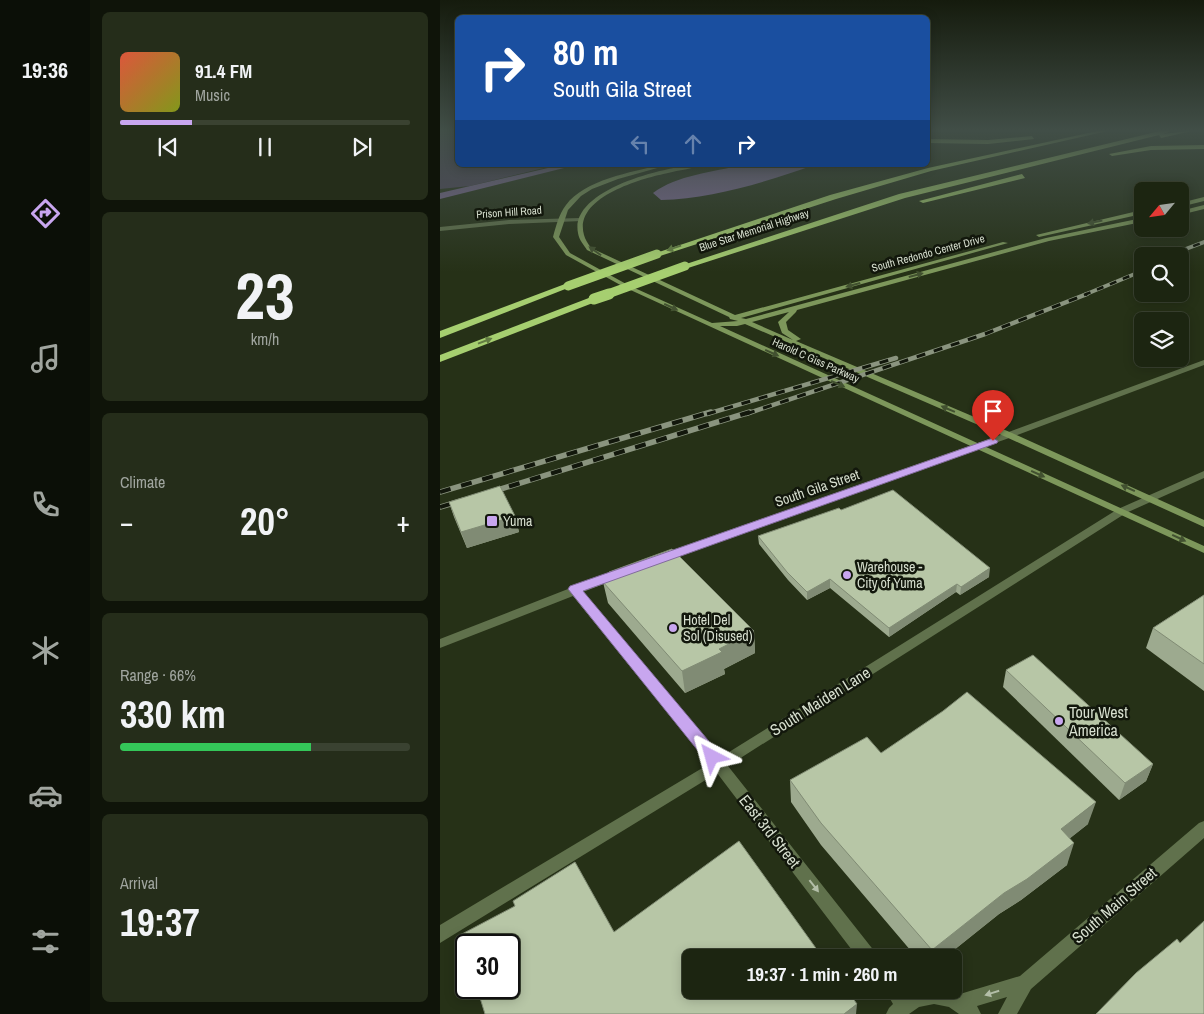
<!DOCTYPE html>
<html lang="en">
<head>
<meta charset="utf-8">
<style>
  body { margin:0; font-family:"Archivo Narrow",sans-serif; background:#252d1a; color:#f1f3f6; height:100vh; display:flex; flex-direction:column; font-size:19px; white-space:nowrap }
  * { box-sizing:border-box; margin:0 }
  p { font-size:16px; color:#a0a59f }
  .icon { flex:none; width:28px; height:28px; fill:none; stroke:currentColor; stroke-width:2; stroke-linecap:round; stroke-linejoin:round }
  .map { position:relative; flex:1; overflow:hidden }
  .details { display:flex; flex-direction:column; gap:12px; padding:12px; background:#0f1409; width:350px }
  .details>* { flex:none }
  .top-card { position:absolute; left:15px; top:15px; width:475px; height:152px; border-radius:8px; box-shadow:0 2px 12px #0003,0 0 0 1px #3a4231; background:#1a4fa0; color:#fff; overflow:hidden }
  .needle { width:32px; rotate:241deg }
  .fabs { position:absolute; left:694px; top:182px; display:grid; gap:10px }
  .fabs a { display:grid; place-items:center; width:55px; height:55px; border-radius:8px; background:#1c2511; box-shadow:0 2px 12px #0003,0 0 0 1px #3a4231; font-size:25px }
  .speed { position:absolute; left:15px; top:934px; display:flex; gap:10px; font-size:25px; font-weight:700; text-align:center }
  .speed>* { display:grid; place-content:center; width:65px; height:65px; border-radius:50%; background:#1c2511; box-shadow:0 2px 12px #0003,0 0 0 1px #3a4231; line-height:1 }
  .speed .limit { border:2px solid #111; border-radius:8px; background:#fff; color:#111 }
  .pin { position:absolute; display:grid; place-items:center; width:42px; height:42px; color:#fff; margin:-51px -21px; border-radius:50% 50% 50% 0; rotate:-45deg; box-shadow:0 0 5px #0007 }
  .pin .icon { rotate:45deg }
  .me { position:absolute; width:55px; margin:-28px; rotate:321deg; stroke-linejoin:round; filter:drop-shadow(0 0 4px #0008) }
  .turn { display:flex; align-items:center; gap:18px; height:105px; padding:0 15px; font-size:22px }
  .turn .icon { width:65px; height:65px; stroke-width:2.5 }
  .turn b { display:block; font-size:35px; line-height:42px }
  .lanes { display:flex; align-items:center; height:48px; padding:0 15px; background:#0003; justify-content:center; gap:25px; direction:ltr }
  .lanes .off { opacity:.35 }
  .big { font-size:38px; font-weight:800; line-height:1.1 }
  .details .widget { flex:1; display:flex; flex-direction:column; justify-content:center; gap:8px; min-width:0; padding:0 18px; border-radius:8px; background:#252d1a }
  .details .dial { align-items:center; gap:0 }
  .dial b { font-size:65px; line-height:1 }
  .song { display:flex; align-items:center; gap:15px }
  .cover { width:60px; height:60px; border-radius:8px; background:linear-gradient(135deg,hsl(10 70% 55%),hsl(70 70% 35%)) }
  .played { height:5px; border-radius:2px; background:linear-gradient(90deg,#c8a6ef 25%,#3a4231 25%) }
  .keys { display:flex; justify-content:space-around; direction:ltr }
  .heat { display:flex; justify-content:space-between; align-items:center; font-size:28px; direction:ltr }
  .charge { height:8px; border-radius:4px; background:linear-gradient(90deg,#34c759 66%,#3a4231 0) }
  .trip { position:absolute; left:242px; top:949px; width:280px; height:50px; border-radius:8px; background:#1c2511; box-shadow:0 2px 12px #0003,0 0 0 1px #3a4231; font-weight:800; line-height:50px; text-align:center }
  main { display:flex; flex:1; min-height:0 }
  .dock { display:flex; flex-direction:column; width:90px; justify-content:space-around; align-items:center; background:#0b0f07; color:#a0a59f }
  .dock .icon { width:35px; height:35px }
  .dock .active { color:#c8a6ef }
  .dock b { font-size:22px; color:#f1f3f6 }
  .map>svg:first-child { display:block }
  .green { fill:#534662 }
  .water { fill:#7f6b98 }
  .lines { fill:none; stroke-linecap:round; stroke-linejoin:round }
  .canal { fill:#7f6b98; fill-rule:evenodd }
  .minor { fill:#60714c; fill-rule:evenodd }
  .secondary { fill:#7d975b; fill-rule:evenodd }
  .motorway { fill:#a6cf70; fill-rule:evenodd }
  .rail-far2-casing { stroke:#8a947f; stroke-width:4 }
  .rail-far1-casing { stroke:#8a947f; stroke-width:4.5 }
  .rail-casing { stroke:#8a947f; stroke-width:5.5 }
  .rail-far2 { stroke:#12170c; stroke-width:2.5; stroke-dasharray:7; stroke-linecap:butt }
  .rail-far1 { stroke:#12170c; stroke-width:3; stroke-dasharray:9; stroke-linecap:butt }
  .rail { stroke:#12170c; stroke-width:4; stroke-dasharray:11; stroke-linecap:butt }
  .motorway-bridge-far1 { stroke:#a6cf70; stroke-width:9 }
  .motorway-bridge { stroke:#a6cf70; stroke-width:11 }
  .wall { fill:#9daa8f }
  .shaded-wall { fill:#808b74 }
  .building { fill:#b7c6a6; stroke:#808b74 }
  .oneway { fill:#425130 }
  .oneway2 { fill:#637c43 }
  .oneway3 { fill:#b3bea8 }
  .route { fill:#c8a6ef; stroke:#826c9b }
  .poi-dot { fill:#c8a6ef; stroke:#12170c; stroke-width:2 }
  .labels { text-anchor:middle; stroke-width:5; stroke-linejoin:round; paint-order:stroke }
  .far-street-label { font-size:11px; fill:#d7dfcf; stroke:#12170c }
  .street-label { font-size:14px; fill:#d7dfcf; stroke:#12170c }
  .poi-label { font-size:14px; fill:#d7dfcf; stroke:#12170c; text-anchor:start }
  .near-street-label { font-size:16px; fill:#d7dfcf; stroke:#12170c }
  .near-poi-label { font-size:16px; fill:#d7dfcf; stroke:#12170c; text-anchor:start }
</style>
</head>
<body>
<main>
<nav class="dock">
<b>19:36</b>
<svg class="icon active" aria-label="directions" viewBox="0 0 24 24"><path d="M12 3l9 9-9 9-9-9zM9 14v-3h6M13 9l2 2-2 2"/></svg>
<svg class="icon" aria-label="music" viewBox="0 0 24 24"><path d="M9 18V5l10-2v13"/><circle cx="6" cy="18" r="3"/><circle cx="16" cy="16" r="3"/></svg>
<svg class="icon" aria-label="phone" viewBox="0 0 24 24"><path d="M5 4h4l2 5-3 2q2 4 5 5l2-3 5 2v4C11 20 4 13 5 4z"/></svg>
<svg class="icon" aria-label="climate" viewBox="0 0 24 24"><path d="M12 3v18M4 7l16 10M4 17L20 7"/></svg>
<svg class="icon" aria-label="car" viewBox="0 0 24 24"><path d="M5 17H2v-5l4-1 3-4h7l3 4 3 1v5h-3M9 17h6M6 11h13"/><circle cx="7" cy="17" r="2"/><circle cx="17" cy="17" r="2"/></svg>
<svg class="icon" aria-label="filters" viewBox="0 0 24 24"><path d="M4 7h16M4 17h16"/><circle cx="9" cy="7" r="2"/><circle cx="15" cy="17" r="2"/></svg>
</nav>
<section class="details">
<div class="widget">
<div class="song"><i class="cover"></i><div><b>91.4 FM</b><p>Music</p></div></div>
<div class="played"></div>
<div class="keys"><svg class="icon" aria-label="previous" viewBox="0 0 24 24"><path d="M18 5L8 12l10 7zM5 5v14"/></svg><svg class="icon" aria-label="pause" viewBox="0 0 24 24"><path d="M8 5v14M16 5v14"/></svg><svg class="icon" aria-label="next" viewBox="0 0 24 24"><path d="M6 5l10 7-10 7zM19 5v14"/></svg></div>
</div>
<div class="widget dial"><b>23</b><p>km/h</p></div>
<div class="widget"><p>Climate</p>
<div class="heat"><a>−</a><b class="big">20°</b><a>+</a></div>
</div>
<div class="widget"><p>Range · 66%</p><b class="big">330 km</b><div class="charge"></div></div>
<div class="widget"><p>Arrival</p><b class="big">19:37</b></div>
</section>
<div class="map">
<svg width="764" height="1014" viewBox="0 0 764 1014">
  <rect width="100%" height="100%" fill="#263117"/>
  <polygon class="green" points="0,130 17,130 18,165 116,165 30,186 0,189"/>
  <path class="water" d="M302 165H374C326 182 272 199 221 200L213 193C237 175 273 172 302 165Z"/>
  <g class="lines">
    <polygon class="canal" points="121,165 136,165 0,199 0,193"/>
    <g class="minor">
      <polygon points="140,218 143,220 142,221 69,224 0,231 0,227 69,220"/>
      <polygon points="764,360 764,365 572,437 228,559 220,559 219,557 220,555 566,433"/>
      <polygon points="764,471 764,478 686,513 288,766 435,952 437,958 418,958 277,773 0,943 0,925 269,764 133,596 0,648 0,639 128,589 130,586 137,586 174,571 182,571 184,574 182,577 143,592 281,757 678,509"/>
      <path d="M764 821V838L591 989 577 1014H558L567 997 537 1006 541 1014H519L509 1007 494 1004 479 1007 469 1014H446L449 1008 453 1004 445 990H465L468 994C483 988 506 987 520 994L580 976 759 823Z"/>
    </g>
    <g class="secondary">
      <path d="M220 165H228L178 179 152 189 141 196 128 210 119 237 130 253 188 285 272 323 298 321 290 319 289 317 147 250C144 245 139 240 138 233 129 189 229 165 261 165 252 169 239 170 228 173 203 178 133 197 144 235 145 239 148 244 151 248L295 315 563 242 568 243 301 318 306 319 606 238 702 218V222L609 241 357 310 356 312 346 322 348 330 361 339 356 341 572 433 764 520V527L566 437 305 324 297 326H280L764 546V553L184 287 126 255 113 237C116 226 119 214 126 205 144 180 192 172 220 165ZM349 312 338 322 342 333 353 340 312 322Z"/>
      <polygon points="764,197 764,201 740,207 740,203"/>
      <polygon points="764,205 764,209 740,215 740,211"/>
      <polygon points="702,210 702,214 599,237 596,235"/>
    </g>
    <g class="motorway">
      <polygon points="662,130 672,130 491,171 396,199 220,256 213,254 390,195 488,168"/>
      <polygon points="724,130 734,130 723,134 756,130 721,138 719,135 465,198 248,268 240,266 459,194"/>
      <polygon points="592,136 594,139 548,144 488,143 488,139 548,140"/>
      <polygon points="764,145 764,149 711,150 672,156 669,154 711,146"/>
      <polygon points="582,174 585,178 483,203 479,201"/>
      <polygon points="125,284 133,286 0,338 0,331"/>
      <polygon points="154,296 159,299 158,301 0,362 0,355"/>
    </g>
    <g class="rail-far2-casing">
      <g id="rail-far2">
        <polyline points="727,256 764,242"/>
        <polyline points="644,295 702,271"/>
      </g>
    </g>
    <g class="rail-far1-casing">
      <g id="rail-far1">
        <polyline points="267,414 456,358"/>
        <polyline points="306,414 545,334 647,294"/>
      </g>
    </g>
    <g class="rail-casing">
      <g id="rail">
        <polyline points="0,492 271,412"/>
        <polyline points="48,493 310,412"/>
        <polyline points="0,507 24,500"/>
      </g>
    </g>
    <use href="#rail-far2" class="rail-far2"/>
    <use href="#rail-far1" class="rail-far1"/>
    <use href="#rail" class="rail"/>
    <g class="motorway-bridge-far1">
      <polyline points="128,286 217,254"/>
      <polyline points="165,295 245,266"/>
    </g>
    <polyline class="motorway-bridge" points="154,299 169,294"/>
  </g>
  <g class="wall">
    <polygon points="9,502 75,516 79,532 27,548 14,517"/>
    <polygon points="401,510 549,577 520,595 516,592 449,637 390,588 367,600 348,580 319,544 318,536"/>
    <polygon points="163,582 314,631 315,653 284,669 285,674 245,693 168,603"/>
    <polygon points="764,595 764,691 706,648 713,628"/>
    <polygon points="566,670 713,764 706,781 679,800 563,687"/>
    <polygon points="441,753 648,824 630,838 627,865 581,900 559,914 504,958 477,958 381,845 351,802 350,780"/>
  </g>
  <g class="shaded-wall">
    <polygon points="75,516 79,532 27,548 21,532"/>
    <polygon points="550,568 549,577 520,595 521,587"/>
    <polygon points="390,579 390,588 367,600 367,592"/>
    <polygon points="517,584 516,592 449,637 449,628"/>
    <polygon points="314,631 315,653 284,669 285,674 245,693 242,671 279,649"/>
    <polygon points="713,764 706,781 679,800 685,783"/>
    <polygon points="656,802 648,824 614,851 621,829"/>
    <polygon points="634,843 627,865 581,900 559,914 504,958 490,958 492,950 564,893"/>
    <polygon points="417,1004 416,1014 404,1014"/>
  </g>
  <g class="building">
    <polygon points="60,486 75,516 21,532 9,502"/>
    <polygon points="453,490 550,568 521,587 517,584 449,628 390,579 367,592 347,572 318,536 399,508 401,510"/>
    <polygon points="232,549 314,631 279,649 282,652 242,671 163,582 169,572"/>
    <polygon points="764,595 764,664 713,628"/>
    <polygon points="593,655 713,764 685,783 566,670"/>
    <polygon points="527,692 656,802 621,829 634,843 587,879 564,893 492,950 381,823 350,780 427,737 441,753 503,711"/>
    <polygon points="299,841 383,958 251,958 251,990 407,990 417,1004 404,1014 45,1014 37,988 69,988 69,945 26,945 26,954 20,935 75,906 73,901 135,862 174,932"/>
    <polygon points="764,921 764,1014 656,1014 696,973 737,939 740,943"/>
  </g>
  <defs><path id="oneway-solid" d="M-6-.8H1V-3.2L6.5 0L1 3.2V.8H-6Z" transform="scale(1.25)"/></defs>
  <g class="oneway">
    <use href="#oneway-solid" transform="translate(655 222) rotate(168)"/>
    <use href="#oneway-solid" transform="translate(155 251) rotate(-145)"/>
    <use href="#oneway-solid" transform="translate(476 275) rotate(-15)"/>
    <use href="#oneway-solid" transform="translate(413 285) rotate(165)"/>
    <use href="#oneway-solid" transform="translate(231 307) rotate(25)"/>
    <use href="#oneway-solid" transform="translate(332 353) rotate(24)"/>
    <use href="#oneway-solid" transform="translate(398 384) rotate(24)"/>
    <use href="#oneway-solid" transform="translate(508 409) rotate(-157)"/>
    <use href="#oneway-solid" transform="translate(598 474) rotate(24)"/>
    <use href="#oneway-solid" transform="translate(688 488) rotate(-156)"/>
    <use href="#oneway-solid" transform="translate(739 538) rotate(25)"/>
  </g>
  <g class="oneway2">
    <use href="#oneway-solid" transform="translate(234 248) rotate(161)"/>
    <use href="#oneway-solid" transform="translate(45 341) rotate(-21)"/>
  </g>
  <g class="oneway3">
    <use href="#oneway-solid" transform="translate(374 886) rotate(52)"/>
    <use href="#oneway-solid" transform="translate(552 993) rotate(163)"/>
  </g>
  <linearGradient id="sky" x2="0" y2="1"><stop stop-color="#151b0d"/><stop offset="0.48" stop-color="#414e47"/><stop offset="1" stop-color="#414e47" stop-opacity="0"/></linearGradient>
  <rect width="764" height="272" fill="url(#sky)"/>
  <polygon class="route" points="553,438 558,441 557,443 143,591 278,752 280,757 278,762 272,764 267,762 128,589 130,586"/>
  <g class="poi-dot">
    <rect x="46" y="515" width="12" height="12" rx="2.5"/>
    <circle cx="407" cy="575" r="5"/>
    <circle cx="233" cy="628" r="5"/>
    <circle cx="619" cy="721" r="5"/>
  </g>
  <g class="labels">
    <g class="far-street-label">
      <text transform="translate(69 212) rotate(-4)" y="4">Prison Hill Road</text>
      <text transform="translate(314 230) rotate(-18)" y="4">Blue Star Memorial Highway</text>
      <text transform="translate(488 253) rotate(-15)" y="4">South Redondo Center Drive</text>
      <text transform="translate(376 360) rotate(24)" y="4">Harold C Giss Parkway</text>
    </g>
    <g class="street-label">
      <text transform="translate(377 488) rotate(-19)" y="5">South Gila Street</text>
    </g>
    <g class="poi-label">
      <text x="63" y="526">Yuma</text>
      <text x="417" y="572">Warehouse -<tspan x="417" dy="16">City of Yuma</tspan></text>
      <text x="243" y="625">Hotel Del<tspan x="243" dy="16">Sol (Disused)</tspan></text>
    </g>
    <g class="near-street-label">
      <text transform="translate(380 701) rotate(-32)" y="6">South Maiden Lane</text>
      <text transform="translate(330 831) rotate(52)" y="6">East 3rd Street</text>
      <text transform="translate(674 905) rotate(-41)" y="6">South Main Street</text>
    </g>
    <g class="near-poi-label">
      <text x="629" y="718">Tour West<tspan x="629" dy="18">America</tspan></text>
    </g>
  </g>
</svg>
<div class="fabs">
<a><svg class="needle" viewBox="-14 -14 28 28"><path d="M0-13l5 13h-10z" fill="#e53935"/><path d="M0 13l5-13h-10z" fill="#a0a59f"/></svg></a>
<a><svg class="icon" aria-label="search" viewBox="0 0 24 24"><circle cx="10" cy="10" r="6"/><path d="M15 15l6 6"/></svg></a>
<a><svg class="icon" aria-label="layers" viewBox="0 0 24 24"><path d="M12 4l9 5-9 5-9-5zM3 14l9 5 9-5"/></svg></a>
</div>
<div class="speed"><div class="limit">30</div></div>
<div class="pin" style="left:553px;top:441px;background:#d93025"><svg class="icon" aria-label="arrive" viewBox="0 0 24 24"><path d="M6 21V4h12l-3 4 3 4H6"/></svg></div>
<svg class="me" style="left:272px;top:757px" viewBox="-20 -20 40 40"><path d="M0-17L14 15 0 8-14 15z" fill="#c8a6ef" stroke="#fff" stroke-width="4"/></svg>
<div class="trip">19:37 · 1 min · 260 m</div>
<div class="top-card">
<div class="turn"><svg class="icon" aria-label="right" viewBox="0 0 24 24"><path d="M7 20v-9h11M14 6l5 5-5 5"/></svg><div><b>80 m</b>South Gila Street</div></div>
<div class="lanes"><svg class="icon off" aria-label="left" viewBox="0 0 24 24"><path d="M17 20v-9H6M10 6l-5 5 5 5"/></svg><svg class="icon off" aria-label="ahead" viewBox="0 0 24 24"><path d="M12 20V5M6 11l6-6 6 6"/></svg><svg class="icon" aria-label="right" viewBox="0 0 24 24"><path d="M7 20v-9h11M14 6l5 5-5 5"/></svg></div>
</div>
</div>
</main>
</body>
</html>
